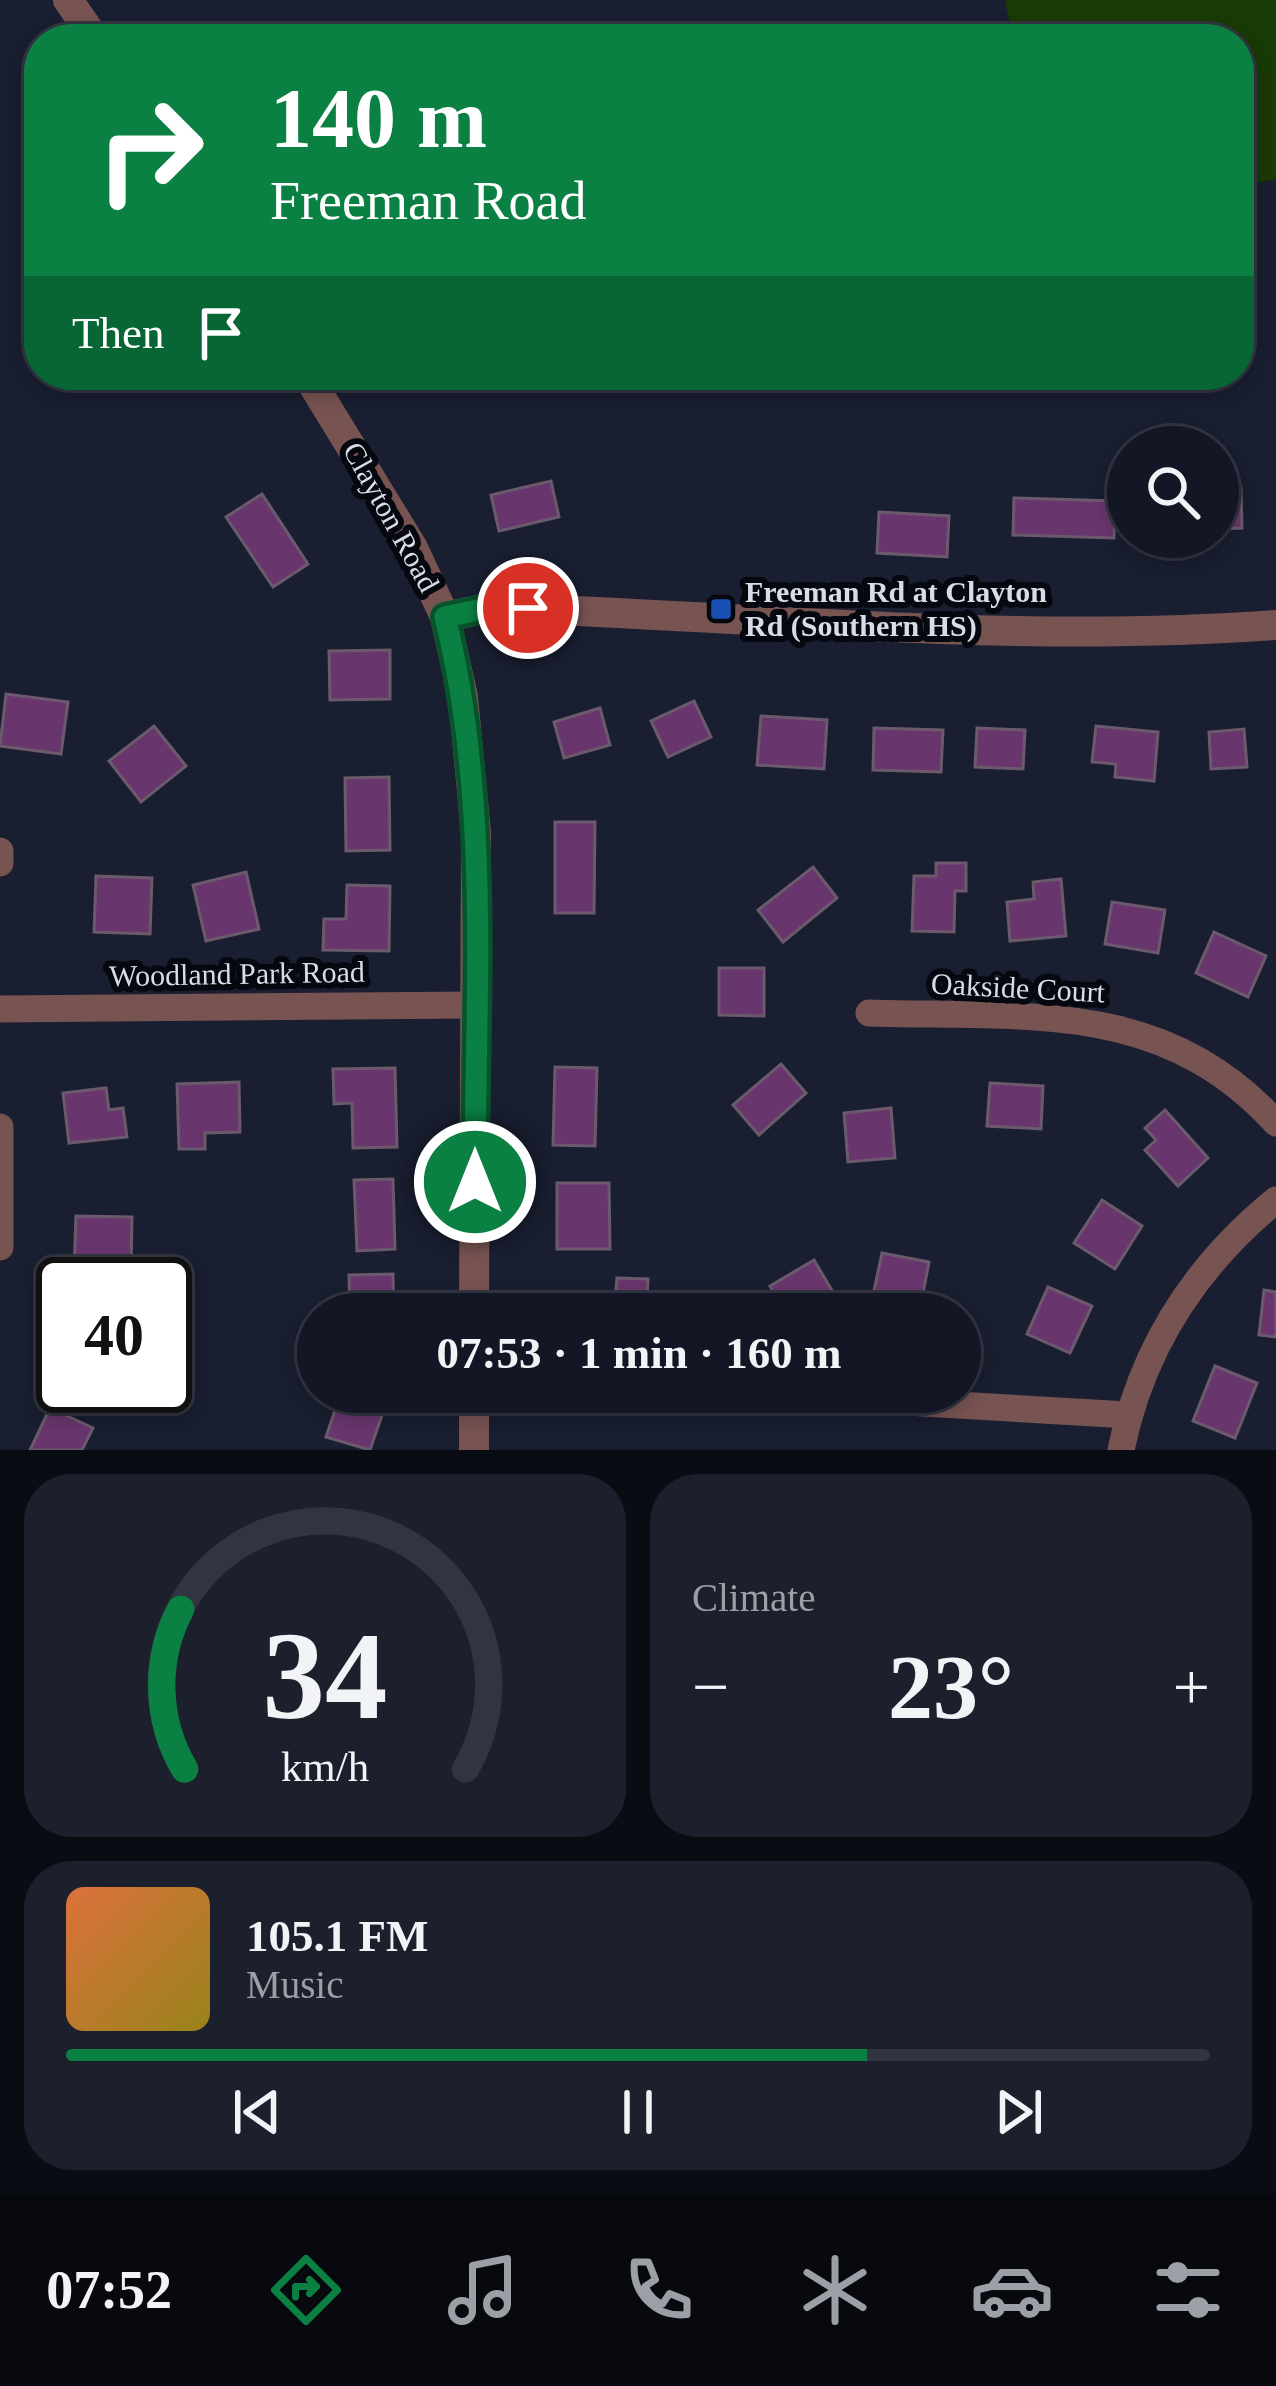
<!DOCTYPE html>
<html lang="en">
<head>
<meta charset="utf-8">
<style>
  body { margin:0; font-family:Georgia,serif; background:#1c1f2c; color:#f1f3f6; height:100vh; display:flex; flex-direction:column; font-size:45px; white-space:nowrap }
  * { box-sizing:border-box; margin:0 }
  p { font-size:39px; color:#9d9fa6 }
  .icon { flex:none; width:66px; height:66px; fill:none; stroke:currentColor; stroke-width:2; stroke-linecap:round; stroke-linejoin:round }
  .map { position:relative; height:1450px; overflow:hidden }
  .drawer { display:flex; flex-direction:column; gap:24px; padding:24px; background:#0a0c14; flex:1 }
  .drawer>* { flex:none }
  .banner { position:absolute; left:24px; top:24px; width:1230px; height:366px; border-radius:48px; box-shadow:0 6px 18px #0003,0 0 0 3px #323541; background:#0b8043; color:#fff; overflow:hidden }
  .buttons { position:absolute; left:1107px; top:426px; display:grid; gap:24px }
  .buttons a { display:grid; place-items:center; width:132px; height:132px; border-radius:50%; background:#131624; box-shadow:0 6px 18px #0003,0 0 0 3px #323541; font-size:60px }
  .speed { position:absolute; left:36px; top:1257px; display:flex; gap:24px; font-size:60px; font-weight:700; text-align:center }
  .speed>* { display:grid; place-content:center; width:156px; height:156px; border-radius:50%; background:#131624; box-shadow:0 6px 18px #0003,0 0 0 3px #323541; line-height:1 }
  .speed .limit { border:6px solid #111; border-radius:18px; background:#fff; color:#111 }
  .pin { position:absolute; display:grid; place-items:center; width:102px; height:102px; color:#fff; margin:-51px; border:6px solid #fff; border-radius:50%; box-shadow:0 3px 12px #0007 }
  .me { position:absolute; width:132px; margin:-66px; rotate:0deg; stroke-linejoin:round; filter:drop-shadow(0 0 9px #0008) }
  .turn { display:flex; align-items:center; gap:42px; height:252px; padding:0 48px; font-size:54px }
  .turn .icon { width:156px; height:156px; stroke-width:2.5 }
  .turn b { display:block; font-size:84px; line-height:102px }
  .then { display:flex; align-items:center; height:114px; padding:0 48px; background:#0003; gap:24px; font-size:45px }
  .big { font-size:90px; font-weight:800; line-height:1.1 }
  .drawer .widget { flex:1; display:flex; flex-direction:column; justify-content:center; gap:18px; min-width:0; padding:0 42px; border-radius:48px; background:#1c1f2c }
  .drawer .dial { align-items:center; gap:0 }
  .dial svg { height:312px; overflow:visible; fill:none; stroke:#323541; stroke-width:7; stroke-linecap:round; text-anchor:middle }
  .dial text { fill:#f1f3f6; stroke:none }
  .song { display:flex; align-items:center; gap:36px }
  .cover { width:144px; height:144px; border-radius:18px; background:linear-gradient(135deg,hsl(20 70% 55%),hsl(50 70% 35%)) }
  .played { height:12px; border-radius:6px; background:linear-gradient(90deg,#0b8043 70%,#323541 70%) }
  .keys { display:flex; justify-content:space-around; direction:ltr }
  .heat { display:flex; justify-content:space-between; align-items:center; font-size:66px; direction:ltr }
  .drawer .tiles { flex:1; display:grid; gap:24px; grid-template-columns:1fr 1fr }
  .widget:last-child { grid-column:span 2 }
  .trip { position:absolute; left:297px; top:1293px; width:684px; height:120px; border-radius:60px; background:#131624; box-shadow:0 6px 18px #0003,0 0 0 3px #323541; font-weight:800; line-height:120px; text-align:center }
  .tabs { display:flex; height:192px; justify-content:space-around; align-items:center; background:#08090e; color:#9d9fa6 }
  .tabs .icon { width:84px; height:84px }
  .tabs .current { color:#0b8043 }
  .tabs b { font-size:54px; color:#f1f3f6 }
  .map>svg:first-child { display:block }
  .green { fill:#193905 }
  .building { fill:#69356d; stroke:#6b5a6c; stroke-width:3 }
  .lines { fill:none; stroke-linecap:round; stroke-linejoin:round }
  .minor { stroke:#775352; stroke-width:27 }
  .tertiary { stroke:#775352; stroke-width:30 }
  .route-casing { stroke:#07532c; stroke-width:30 }
  .route { stroke:#0b8043; stroke-width:21 }
  .transit-dot { fill:#1a4fb4; stroke:#060810; stroke-width:4.5 }
  .labels { text-anchor:middle; stroke-width:12; stroke-linejoin:round; paint-order:stroke }
  .street-label { font-size:30px; fill:#d8dce9; stroke:#060810 }
  .poi-label { font-size:30px; font-weight:bold; fill:#d8dce9; stroke:#060810; text-anchor:start }
</style>
</head>
<body>
<div class="map">
<svg width="1276" height="1450" viewBox="0 0 1276 1450">
  <rect width="100%" height="100%" fill="#191e30"/>
  <polygon class="green" points="1005,0 1276,0 1276,179 1239,187 1239,39 1013,39"/>
  <g class="building">
    <polygon points="551,481 559,517 499,531 491,495"/>
    <polygon points="1241,488 1242,528 1218,529 1218,489"/>
    <polygon points="262,494 308,564 273,587 226,517"/>
    <polygon points="1014,498 1115,501 1114,538 1013,535"/>
    <polygon points="879,512 949,516 947,557 877,553"/>
    <polygon points="390,650 390,699 330,700 329,651"/>
    <polygon points="6,694 68,702 61,754 0,746"/>
    <polygon points="694,701 711,737 668,757 651,721"/>
    <polygon points="600,708 610,745 564,758 554,722"/>
    <polygon points="761,716 827,720 824,769 757,765"/>
    <polygon points="154,726 186,766 141,802 109,761"/>
    <polygon points="1096,726 1158,732 1154,781 1115,777 1116,764 1092,762"/>
    <polygon points="874,728 943,730 941,772 873,770"/>
    <polygon points="977,728 1025,730 1023,769 975,767"/>
    <polygon points="1244,729 1247,767 1211,769 1209,732"/>
    <polygon points="389,777 390,850 346,851 345,778"/>
    <polygon points="555,822 595,822 594,913 555,913"/>
    <polygon points="936,863 966,863 966,891 955,891 954,932 912,931 914,876 936,876"/>
    <polygon points="813,867 837,898 783,942 758,910"/>
    <polygon points="246,872 259,929 206,941 193,885"/>
    <polygon points="96,876 152,878 150,934 94,932"/>
    <polygon points="1061,879 1066,936 1010,941 1007,902 1034,899 1033,882"/>
    <polygon points="347,885 390,886 389,951 323,950 324,919 346,919"/>
    <polygon points="1112,902 1165,910 1158,953 1105,944"/>
    <polygon points="1214,932 1266,956 1248,997 1196,973"/>
    <polygon points="719,968 764,968 764,1016 719,1015"/>
    <polygon points="781,1064 806,1093 759,1135 733,1105"/>
    <polygon points="555,1067 597,1068 595,1146 553,1145"/>
    <polygon points="395,1068 397,1147 353,1148 352,1103 334,1104 333,1069"/>
    <polygon points="239,1082 240,1132 205,1133 205,1149 179,1149 177,1084"/>
    <polygon points="990,1083 1043,1086 1041,1129 987,1126"/>
    <polygon points="106,1088 109,1110 123,1108 127,1137 69,1143 63,1093"/>
    <polygon points="891,1108 895,1158 848,1162 844,1113"/>
    <polygon points="1165,1110 1208,1158 1178,1186 1145,1150 1156,1140 1145,1128"/>
    <polygon points="393,1179 395,1249 357,1251 354,1180"/>
    <polygon points="557,1183 609,1183 610,1249 557,1249"/>
    <polygon points="1102,1200 1142,1226 1115,1269 1074,1243"/>
    <polygon points="76,1216 132,1217 131,1273 74,1271"/>
    <polygon points="882,1253 929,1262 920,1309 872,1300"/>
    <polygon points="814,1260 837,1299 811,1314 787,1314 770,1286"/>
    <polygon points="393,1274 394,1314 350,1314 349,1275"/>
    <polygon points="617,1278 648,1279 647,1303 615,1301"/>
    <polygon points="1048,1287 1092,1306 1070,1353 1027,1334"/>
    <polygon points="1264,1290 1276,1292 1276,1337 1259,1335"/>
    <polygon points="594,1294 595,1314 548,1314 547,1295"/>
    <polygon points="1215,1366 1257,1383 1235,1438 1193,1421"/>
    <polygon points="341,1392 390,1392 370,1450 326,1437"/>
    <polygon points="50,1408 93,1428 82,1450 30,1450"/>
  </g>
  <g class="lines">
    <g class="minor">
      <polyline points="0,863 0,851"/>
      <polyline points="0,1009 475,1005"/>
      <path d="M869 1013C1024 1018 1162 998 1276 1123"/>
      <polyline points="0,1127 0,1247"/>
      <polyline points="872,1400 1128,1415"/>
      <path d="M1121 1450C1142 1347 1195 1266 1276 1200"/>
    </g>
    <g class="tertiary">
      <polyline points="68,0 95,39"/>
      <polyline points="307,375 413,548 445,617 463,697 476,833 474,1314"/>
      <path d="M445 617 492 607C754 617 1015 644 1276 625"/>
      <polyline points="474,1392 474,1450"/>
    </g>
  </g>
  <g class="lines">
    <g class="route-casing">
      <path id="route" d="M475 1182C475 994 491 801 445 617L492 607 528 608"/>
    </g>
    <use href="#route" class="route"/>
  </g>
  <rect class="transit-dot" x="709" y="597" width="24" height="24" rx="6"/>
  <g class="labels">
    <g class="street-label">
      <text transform="translate(391 517) rotate(61)" y="10">Clayton Road</text>
      <text transform="translate(237 974) rotate(-1)" y="10">Woodland Park Road</text>
      <text transform="translate(1018 988) rotate(3)" y="10">Oakside Court</text>
    </g>
    <g class="poi-label">
      <text x="745" y="602">Freeman Rd at Clayton<tspan x="745" dy="34">Rd (Southern HS)</tspan></text>
    </g>
  </g>
</svg>
<div class="buttons">
<a><svg class="icon" aria-label="search" viewBox="0 0 24 24"><circle cx="10" cy="10" r="6"/><path d="M15 15l6 6"/></svg></a>
</div>
<div class="speed"><div class="limit">40</div></div>
<div class="pin" style="left:528px;top:608px;background:#d93025"><svg class="icon" aria-label="arrive" viewBox="0 0 24 24"><path d="M6 21V4h12l-3 4 3 4H6"/></svg></div>
<svg class="me" style="left:475px;top:1182px" viewBox="-20 -20 40 40"><circle r="17" fill="#0b8043" stroke="#fff" stroke-width="3"/><path d="M0-11L8 9 0 5-8 9z" fill="#fff"/></svg>
<div class="trip">07:53 · 1 min · 160 m</div>
<div class="banner">
<div class="turn"><svg class="icon" aria-label="right" viewBox="0 0 24 24"><path d="M7 20v-9h11M14 6l5 5-5 5"/></svg><div><b>140 m</b>Freeman Road</div></div>
<div class="then">Then<svg class="icon" aria-label="arrive" viewBox="0 0 24 24"><path d="M6 21V4h12l-3 4 3 4H6"/></svg></div>
</div>
</div>
<section class="drawer">
<div class="tiles">
<div class="widget dial"><svg viewBox="0 0 100 80">
<path d="M14 69A42 42 0 1 1 86 69"/>
<path d="M14 69A42 42 0 0 1 13 28" stroke="#0b8043"/>
<text x="50" y="56" font-size="32" font-weight="700">34</text>
<text x="50" y="72" font-size="11">km/h</text>
</svg></div>
<div class="widget"><p>Climate</p>
<div class="heat"><a>−</a><b class="big">23°</b><a>+</a></div>
</div>
<div class="widget">
<div class="song"><i class="cover"></i><div><b>105.1 FM</b><p>Music</p></div></div>
<div class="played"></div>
<div class="keys"><svg class="icon" aria-label="previous" viewBox="0 0 24 24"><path d="M18 5L8 12l10 7zM5 5v14"/></svg><svg class="icon" aria-label="pause" viewBox="0 0 24 24"><path d="M8 5v14M16 5v14"/></svg><svg class="icon" aria-label="next" viewBox="0 0 24 24"><path d="M6 5l10 7-10 7zM19 5v14"/></svg></div>
</div>
</div>
</section>
<nav class="tabs">
<b>07:52</b>
<svg class="icon current" aria-label="directions" viewBox="0 0 24 24"><path d="M12 3l9 9-9 9-9-9zM9 14v-3h6M13 9l2 2-2 2"/></svg>
<svg class="icon" aria-label="music" viewBox="0 0 24 24"><path d="M9 18V5l10-2v13"/><circle cx="6" cy="18" r="3"/><circle cx="16" cy="16" r="3"/></svg>
<svg class="icon" aria-label="phone" viewBox="0 0 24 24"><path d="M5 4h4l2 5-3 2q2 4 5 5l2-3 5 2v4C11 20 4 13 5 4z"/></svg>
<svg class="icon" aria-label="climate" viewBox="0 0 24 24"><path d="M12 3v18M4 7l16 10M4 17L20 7"/></svg>
<svg class="icon" aria-label="car" viewBox="0 0 24 24"><path d="M5 17H2v-5l4-1 3-4h7l3 4 3 1v5h-3M9 17h6M6 11h13"/><circle cx="7" cy="17" r="2"/><circle cx="17" cy="17" r="2"/></svg>
<svg class="icon" aria-label="filters" viewBox="0 0 24 24"><path d="M4 7h16M4 17h16"/><circle cx="9" cy="7" r="2"/><circle cx="15" cy="17" r="2"/></svg>
</nav>
</body>
</html>
